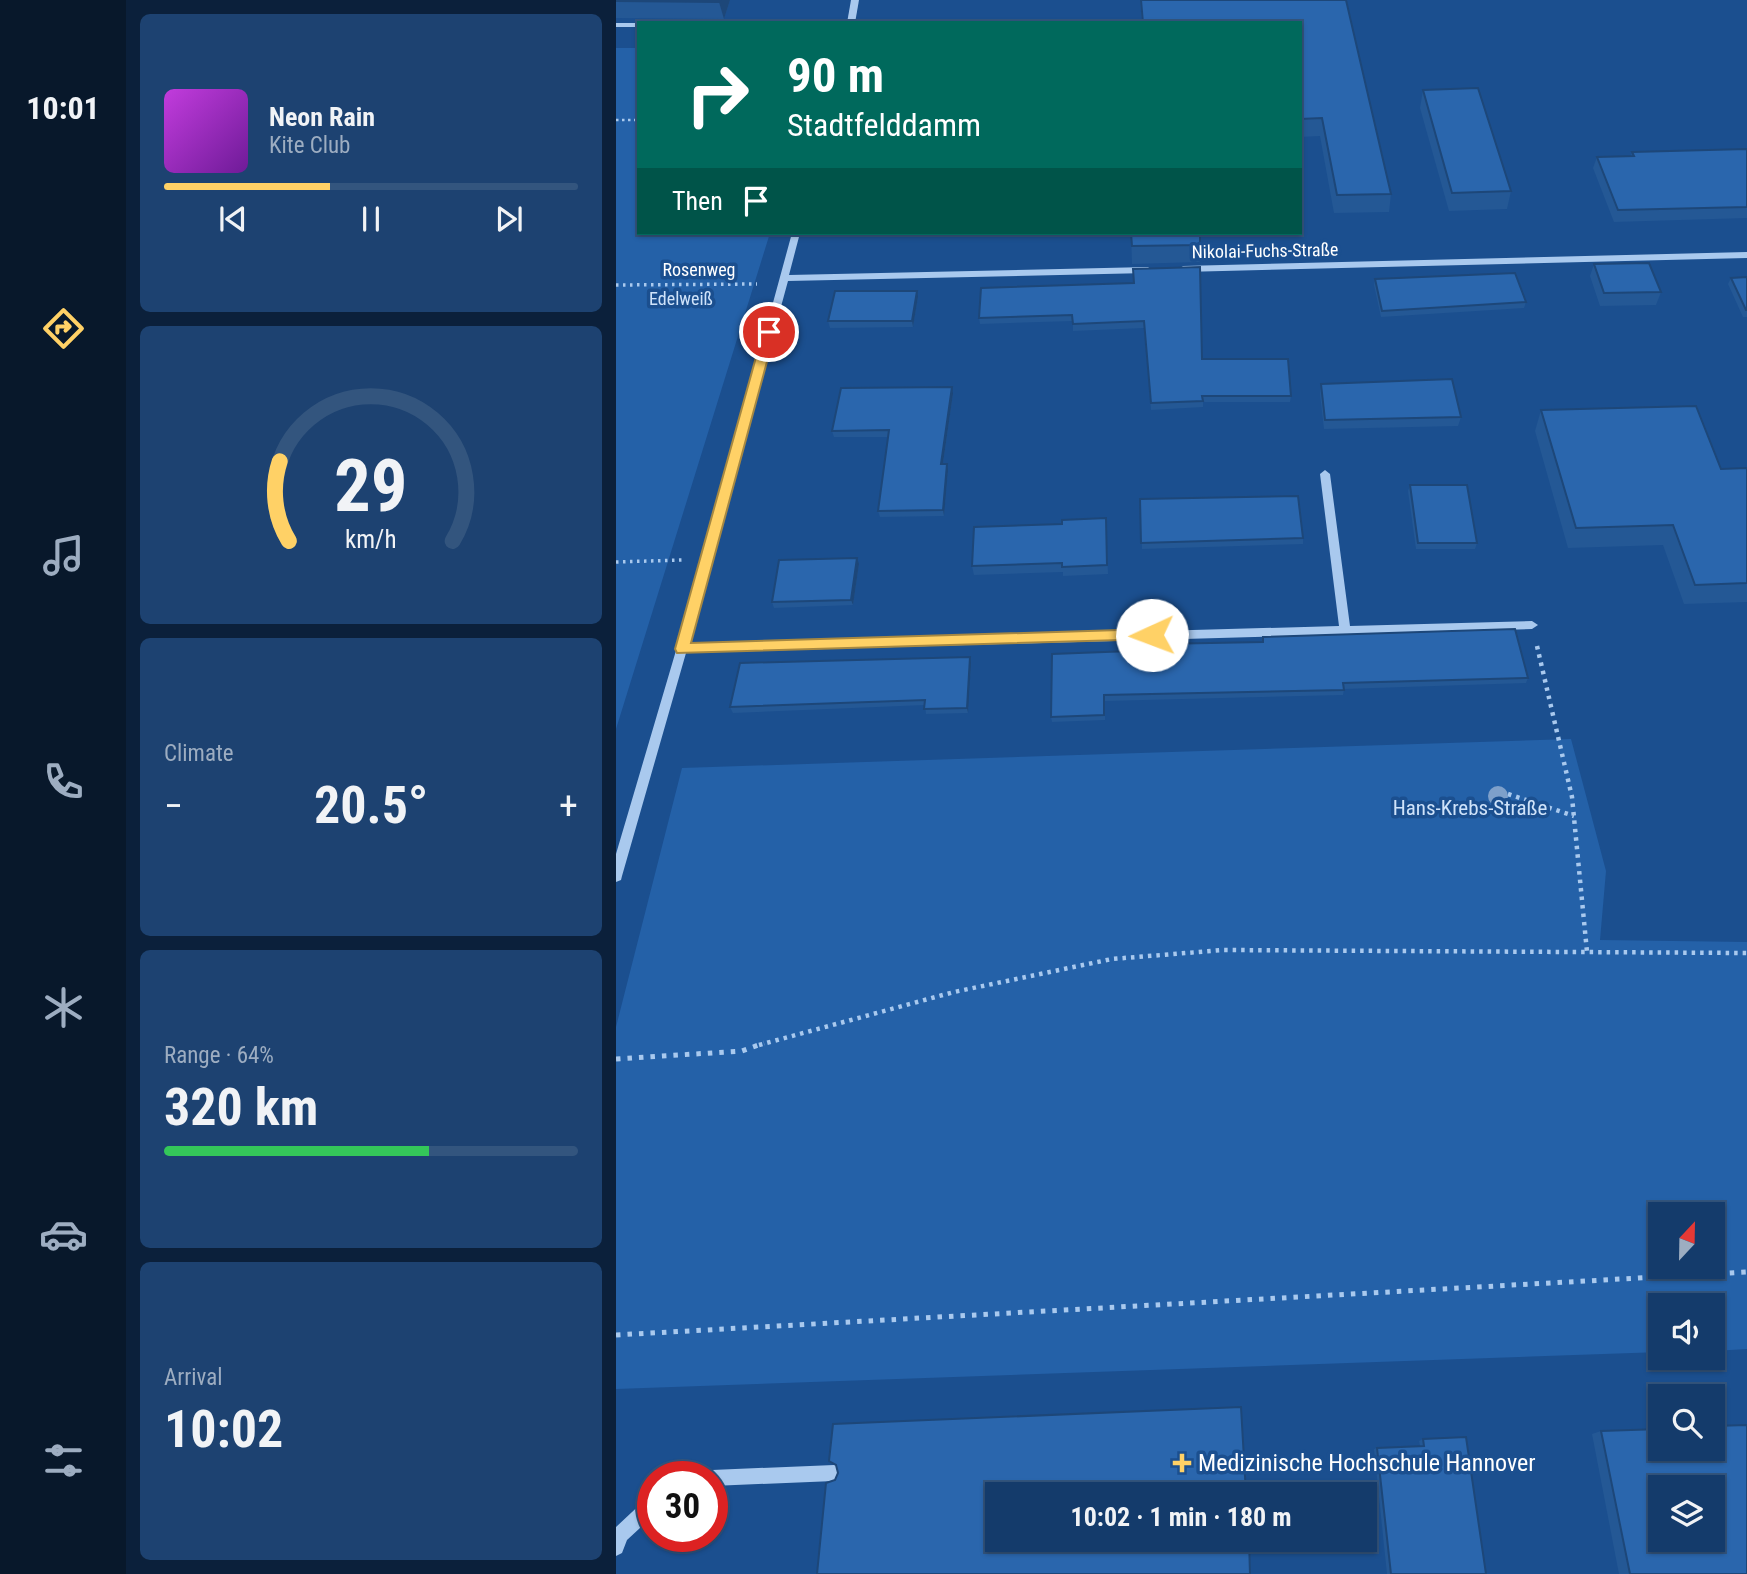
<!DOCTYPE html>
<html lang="en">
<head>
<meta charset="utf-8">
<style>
  body { margin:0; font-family:"Roboto Condensed",sans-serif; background:#1d4271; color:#f1f3f6; height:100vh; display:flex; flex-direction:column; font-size:26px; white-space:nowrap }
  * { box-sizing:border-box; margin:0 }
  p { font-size:23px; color:#9dadc1 }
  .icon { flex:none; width:38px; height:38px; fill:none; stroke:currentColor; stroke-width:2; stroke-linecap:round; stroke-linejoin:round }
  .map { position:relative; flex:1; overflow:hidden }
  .drawer { display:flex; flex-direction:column; gap:14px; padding:14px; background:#0b203b; width:490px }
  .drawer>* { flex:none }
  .top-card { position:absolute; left:21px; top:21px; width:665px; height:214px; border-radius:0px; box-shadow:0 2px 5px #0004,0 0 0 2px #33557e; background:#00695c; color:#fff; overflow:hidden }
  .needle { width:46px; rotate:22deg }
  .controls { position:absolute; left:1032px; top:1202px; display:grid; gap:14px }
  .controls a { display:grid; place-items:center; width:77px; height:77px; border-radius:0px; background:#143b6b; box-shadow:0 2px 5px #0004,0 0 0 2px #33557e; font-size:35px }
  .speed { position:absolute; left:21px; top:1461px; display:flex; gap:14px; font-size:35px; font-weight:700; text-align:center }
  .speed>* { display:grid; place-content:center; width:91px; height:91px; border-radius:50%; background:#143b6b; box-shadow:0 2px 5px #0004,0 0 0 2px #33557e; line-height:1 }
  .speed .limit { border:10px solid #d22; background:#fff; color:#111 }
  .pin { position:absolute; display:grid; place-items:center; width:60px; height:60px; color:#fff; margin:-30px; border:4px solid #fff; border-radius:50%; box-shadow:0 2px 7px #0007 }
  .me { position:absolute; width:77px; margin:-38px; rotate:268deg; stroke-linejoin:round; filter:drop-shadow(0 0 5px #0008) }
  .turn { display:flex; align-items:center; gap:24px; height:147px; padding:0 35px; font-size:32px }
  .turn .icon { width:91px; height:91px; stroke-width:2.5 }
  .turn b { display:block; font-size:49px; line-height:60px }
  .then { display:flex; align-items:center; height:66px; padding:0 35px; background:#0003; gap:14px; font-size:26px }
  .big { font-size:52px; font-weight:700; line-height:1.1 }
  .drawer .card { flex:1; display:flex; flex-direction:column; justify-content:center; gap:10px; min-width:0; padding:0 24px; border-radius:10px; background:#1d4271 }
  .drawer .dial { align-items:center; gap:0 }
  .dial svg { height:182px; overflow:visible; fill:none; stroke:#33557e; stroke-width:7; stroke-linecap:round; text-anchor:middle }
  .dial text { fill:#f1f3f6; stroke:none }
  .song { display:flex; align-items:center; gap:21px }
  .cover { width:84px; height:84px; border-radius:10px; background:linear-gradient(135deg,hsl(290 70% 55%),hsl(280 70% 35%)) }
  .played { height:7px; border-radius:4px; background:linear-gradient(90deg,#ffd166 40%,#33557e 40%) }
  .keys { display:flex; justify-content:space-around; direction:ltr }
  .heat { display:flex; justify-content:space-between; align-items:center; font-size:38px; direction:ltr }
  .charge { height:10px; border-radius:5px; background:linear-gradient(90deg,#34c759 64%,#33557e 0) }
  .trip { position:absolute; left:369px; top:1482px; width:392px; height:70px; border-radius:0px; background:#143b6b; box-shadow:0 2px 5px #0004,0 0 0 2px #33557e; font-weight:700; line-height:70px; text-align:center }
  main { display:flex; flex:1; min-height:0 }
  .tabs { display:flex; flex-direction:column; width:126px; justify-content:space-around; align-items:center; background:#08182b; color:#9dadc1 }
  .tabs .icon { width:49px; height:49px }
  .tabs .current { color:#ffd166 }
  .tabs b { font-size:32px; color:#f1f3f6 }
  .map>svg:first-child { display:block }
  .green { fill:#2461a8; fill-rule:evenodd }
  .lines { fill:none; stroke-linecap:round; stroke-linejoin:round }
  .path-far3 { stroke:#a9c9ee; stroke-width:2.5; stroke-dasharray:2.5 3.5; stroke-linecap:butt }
  .path-far2 { stroke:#a9c9ee; stroke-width:3.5; stroke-dasharray:2.5 4.5; stroke-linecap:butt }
  .path-far1 { stroke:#a9c9ee; stroke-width:4.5; stroke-dasharray:3.5 5; stroke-linecap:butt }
  .path { stroke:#a9c9ee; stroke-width:5; stroke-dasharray:4.5 7; stroke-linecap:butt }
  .minor { fill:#a9c9ee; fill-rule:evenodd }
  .tree { fill:#7ea0ca }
  .wall { fill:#245895 }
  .shaded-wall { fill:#1d4779 }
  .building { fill:#2a66ad; stroke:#1d4779; stroke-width:2; fill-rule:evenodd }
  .route { fill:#ffd166; stroke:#a68842; stroke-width:2 }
  .poi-dot { fill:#ffd166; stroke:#1b4f8f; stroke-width:2.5 }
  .labels { text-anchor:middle; stroke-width:7; stroke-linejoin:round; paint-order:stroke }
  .far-street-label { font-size:18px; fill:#fff; stroke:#1b4f8f }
  .far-park-label { font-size:18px; fill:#cfe3fa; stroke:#1b4f8f }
  .park-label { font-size:21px; fill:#cfe3fa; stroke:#1b4f8f }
  .near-poi-label { font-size:24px; fill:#fff; stroke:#1b4f8f; text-anchor:start }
</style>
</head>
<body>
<main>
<nav class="tabs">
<b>10:01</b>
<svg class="icon current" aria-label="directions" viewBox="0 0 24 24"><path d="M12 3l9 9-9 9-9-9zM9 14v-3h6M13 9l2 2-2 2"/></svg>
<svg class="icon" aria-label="music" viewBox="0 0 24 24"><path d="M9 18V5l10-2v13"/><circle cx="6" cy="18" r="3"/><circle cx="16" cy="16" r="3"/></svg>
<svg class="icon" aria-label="phone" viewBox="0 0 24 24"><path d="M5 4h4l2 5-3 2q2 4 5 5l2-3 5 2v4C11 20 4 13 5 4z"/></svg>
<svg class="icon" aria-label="climate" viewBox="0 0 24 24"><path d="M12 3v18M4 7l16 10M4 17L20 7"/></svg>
<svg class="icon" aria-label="car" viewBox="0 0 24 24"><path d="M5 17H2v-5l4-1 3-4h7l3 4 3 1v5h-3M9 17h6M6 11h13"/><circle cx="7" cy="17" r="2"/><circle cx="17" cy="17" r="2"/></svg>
<svg class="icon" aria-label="filters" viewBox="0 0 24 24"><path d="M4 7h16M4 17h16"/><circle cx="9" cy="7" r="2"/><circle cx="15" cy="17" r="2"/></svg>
</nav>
<section class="drawer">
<div class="card">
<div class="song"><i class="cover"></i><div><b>Neon Rain</b><p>Kite Club</p></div></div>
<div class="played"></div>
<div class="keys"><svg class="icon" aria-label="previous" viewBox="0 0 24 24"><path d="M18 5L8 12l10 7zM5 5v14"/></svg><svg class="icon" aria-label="pause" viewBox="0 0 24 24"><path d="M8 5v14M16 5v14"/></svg><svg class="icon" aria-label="next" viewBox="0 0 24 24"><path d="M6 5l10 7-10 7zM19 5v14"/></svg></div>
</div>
<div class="card dial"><svg viewBox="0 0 100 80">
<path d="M14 69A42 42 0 1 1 86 69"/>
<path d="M14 69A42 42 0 0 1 10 34" stroke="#ffd166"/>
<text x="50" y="56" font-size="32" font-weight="700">29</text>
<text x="50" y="72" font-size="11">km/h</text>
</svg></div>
<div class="card"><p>Climate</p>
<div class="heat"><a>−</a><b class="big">20.5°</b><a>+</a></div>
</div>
<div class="card"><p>Range · 64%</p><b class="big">320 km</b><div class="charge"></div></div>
<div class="card"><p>Arrival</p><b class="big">10:02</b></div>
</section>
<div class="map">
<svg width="1131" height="1574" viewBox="0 0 1131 1574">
  <rect width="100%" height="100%" fill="#1b4f8f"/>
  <g class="green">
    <polygon points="0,48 23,48 23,233 154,233 0,729"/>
    <path d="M955 739 990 871 984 940 1131 942V1349L1097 1351V1306H1045V1352L0 1389V1027L66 768ZM1045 1214H1097V1267H1045Z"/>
  </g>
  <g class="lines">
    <polyline class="path-far3" points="0,120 23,120"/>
    <g class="path-far2">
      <polyline points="0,285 141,284"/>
      <polyline points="0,562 66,560"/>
    </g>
    <g class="path-far1">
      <polyline points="921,646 956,797 971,952"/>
      <polyline points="892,794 958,816"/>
      <polyline points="143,1045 338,992 496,959 607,950 1131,953"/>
    </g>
    <g class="path">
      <polyline points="0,1059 126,1051 148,1043"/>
      <polyline points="0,1335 1131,1272"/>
    </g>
    <g class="minor">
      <polygon points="235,0 243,0 239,23 231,23"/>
      <rect x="0" y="23" width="23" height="4"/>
      <polygon points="176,233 184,233 173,275 532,267 536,270 532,273 172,281 73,644 723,626 704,474 709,470 714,474 734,626 916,621 922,625 916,629 70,653 6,876 5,880 0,882 0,854 87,559"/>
      <polygon points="1131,252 1131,258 567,272 563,269 567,266"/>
      <polygon points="218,1465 224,1467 226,1473 224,1479 218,1481 96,1486 96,1477 88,1477 90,1472 96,1470"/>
      <polygon points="37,1496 37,1516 11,1540 6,1553 0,1556 0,1527 31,1498"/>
    </g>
  </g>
  <circle class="tree" cx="882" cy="796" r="10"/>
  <g class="wall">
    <polygon points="0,0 114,0 108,19 0,18"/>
    <polygon points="524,0 730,0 775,194 773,212 718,213 704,136 684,137 684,23 526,23"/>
    <polygon points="807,90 895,191 891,209 833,211 804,108"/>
    <polygon points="1131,149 1131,218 998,222 977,168 981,157 1015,156 1016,152"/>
    <polygon points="515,233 601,233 601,234 584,234 584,262 516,264"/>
    <polygon points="978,264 1045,292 1040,305 984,306 974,276"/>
    <polygon points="1131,277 1131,317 1127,317 1112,284 1115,278"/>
    <polygon points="759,279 910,302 908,308 765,317 758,285"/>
    <polygon points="518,283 586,359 675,396 674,402 587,402 587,407 535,410 528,328 457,331 457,321 364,324 363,318"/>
    <polygon points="302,297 297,327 214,328 212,321"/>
    <polygon points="705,384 845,417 842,426 708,429 704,394"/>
    <polygon points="337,394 327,464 331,464 332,470 328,516 264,517 262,511 272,437 218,437 216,431"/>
    <polygon points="925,410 1105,469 1131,468 1131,602 1068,604 1047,545 952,548 919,431"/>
    <polygon points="794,485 861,543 859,549 800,549 792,491"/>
    <polygon points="524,499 687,538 687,544 526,549"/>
    <polygon points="490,518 492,574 447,576 447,572 358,575 356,566 446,524"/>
    <polygon points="243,564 237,605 158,608 156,602"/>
    <polygon points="647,637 912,678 910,683 728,689 727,695 489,701 489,720 436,722 435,717 541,650 646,642"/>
    <polygon points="354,657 355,663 352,713 310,714 309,705 117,713 114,707"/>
    <polygon points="985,1431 1131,1574 1003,1574 976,1434"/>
    <polygon points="807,1439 870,1574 771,1574 758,1449 761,1448 804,1446 803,1441"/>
  </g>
  <g class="shaded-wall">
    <polygon points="104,0 114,0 108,19 103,2"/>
    <polygon points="301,291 302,297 297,327 296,321"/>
    <polygon points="336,387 337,394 326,470 325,464"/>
    <polygon points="331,464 332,470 328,516 327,510"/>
    <polygon points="241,558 243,564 237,605 235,600"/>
    <polygon points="354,657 355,663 352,713 351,708"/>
  </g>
  <g class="building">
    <polygon points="0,0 104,0 103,2 0,1"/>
    <polygon points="525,0 730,0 775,194 721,195 706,118 684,119 684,23 527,23"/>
    <polygon points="862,88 895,191 836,193 807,90"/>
    <polygon points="1131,149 1131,207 1002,210 981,157 1018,156 1016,152"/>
    <polygon points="515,233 584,233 584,245 516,246"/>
    <polygon points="1033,263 1045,292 988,293 978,264"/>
    <polygon points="584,267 586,359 672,359 675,396 586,396 587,401 535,403 528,321 457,324 456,315 363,318 365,288 518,283 517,269"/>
    <polygon points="899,273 910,302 766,311 759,279"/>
    <polygon points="1131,277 1131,310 1130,310 1115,278"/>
    <polygon points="219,291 301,291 296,321 212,321"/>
    <polygon points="836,379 845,417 709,420 705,384"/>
    <polygon points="336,387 325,464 331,464 327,510 262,511 273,430 216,431 225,388"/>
    <polygon points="1080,406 1105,469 1131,468 1131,583 1079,585 1057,525 960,528 925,410"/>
    <polygon points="794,485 851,485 861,543 802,543"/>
    <polygon points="682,496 687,538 525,543 524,499"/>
    <polygon points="490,518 491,565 446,567 446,563 356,566 358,527 446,524 446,520"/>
    <polygon points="241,558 235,600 156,602 163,560"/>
    <polygon points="899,629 912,678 727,683 728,690 488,695 488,715 435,717 436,654 541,650 541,644 647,642 647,637"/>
    <polygon points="354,657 351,708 308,709 309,700 114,707 124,663"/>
    <polygon points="625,1407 630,1494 382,1494 382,1540 633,1540 634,1574 201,1574 210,1483 219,1480 222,1473 220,1465 213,1461 217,1424"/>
    <path d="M1131 1425V1574H1014L985 1431 1045 1429V1449H1097V1426ZM1045 1488H1097V1540H1045Z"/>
    <polygon points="850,1437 870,1574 775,1574 761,1448 808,1446 807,1439"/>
  </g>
  <polygon class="route" points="153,328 159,332 75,643 536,629 541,631 541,639 61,653 59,649 147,332"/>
  <path class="poi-dot" d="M562.5 1452.5h7v7h7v7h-7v7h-7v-7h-7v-7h7z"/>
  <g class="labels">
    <g class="far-street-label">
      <text transform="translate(649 251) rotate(-1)" y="6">Nikolai-Fuchs-Straße</text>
      <text x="83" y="276">Rosenweg</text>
    </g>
    <g class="far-park-label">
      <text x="65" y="305">Edelweiß</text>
    </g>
    <g class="park-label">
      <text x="854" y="815">Hans-Krebs-Straße</text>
    </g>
    <g class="near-poi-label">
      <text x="582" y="1471">Medizinische Hochschule Hannover</text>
    </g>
  </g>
</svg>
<div class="controls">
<a><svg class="needle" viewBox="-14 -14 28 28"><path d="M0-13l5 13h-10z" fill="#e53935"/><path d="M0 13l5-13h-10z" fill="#9dadc1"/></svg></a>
<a><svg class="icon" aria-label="sound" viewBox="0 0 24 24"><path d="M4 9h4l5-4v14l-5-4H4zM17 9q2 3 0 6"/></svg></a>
<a><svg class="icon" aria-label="search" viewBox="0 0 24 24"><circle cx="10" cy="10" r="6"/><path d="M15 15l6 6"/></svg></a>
<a><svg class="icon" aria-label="layers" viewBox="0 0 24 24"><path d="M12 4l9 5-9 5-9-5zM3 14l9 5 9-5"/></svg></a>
</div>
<div class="speed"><div class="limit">30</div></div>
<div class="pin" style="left:153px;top:332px;background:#d93025"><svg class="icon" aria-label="arrive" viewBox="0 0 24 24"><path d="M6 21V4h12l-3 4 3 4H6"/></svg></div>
<svg class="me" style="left:536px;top:635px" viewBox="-20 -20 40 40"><circle r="19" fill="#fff"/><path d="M0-13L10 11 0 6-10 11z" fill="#ffd166"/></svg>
<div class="trip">10:02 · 1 min · 180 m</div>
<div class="top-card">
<div class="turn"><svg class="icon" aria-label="right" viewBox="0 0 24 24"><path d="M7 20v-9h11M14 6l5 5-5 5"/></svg><div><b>90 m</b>Stadtfelddamm</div></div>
<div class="then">Then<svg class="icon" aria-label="arrive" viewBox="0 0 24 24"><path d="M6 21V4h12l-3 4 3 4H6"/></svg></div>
</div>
</div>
</main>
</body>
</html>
